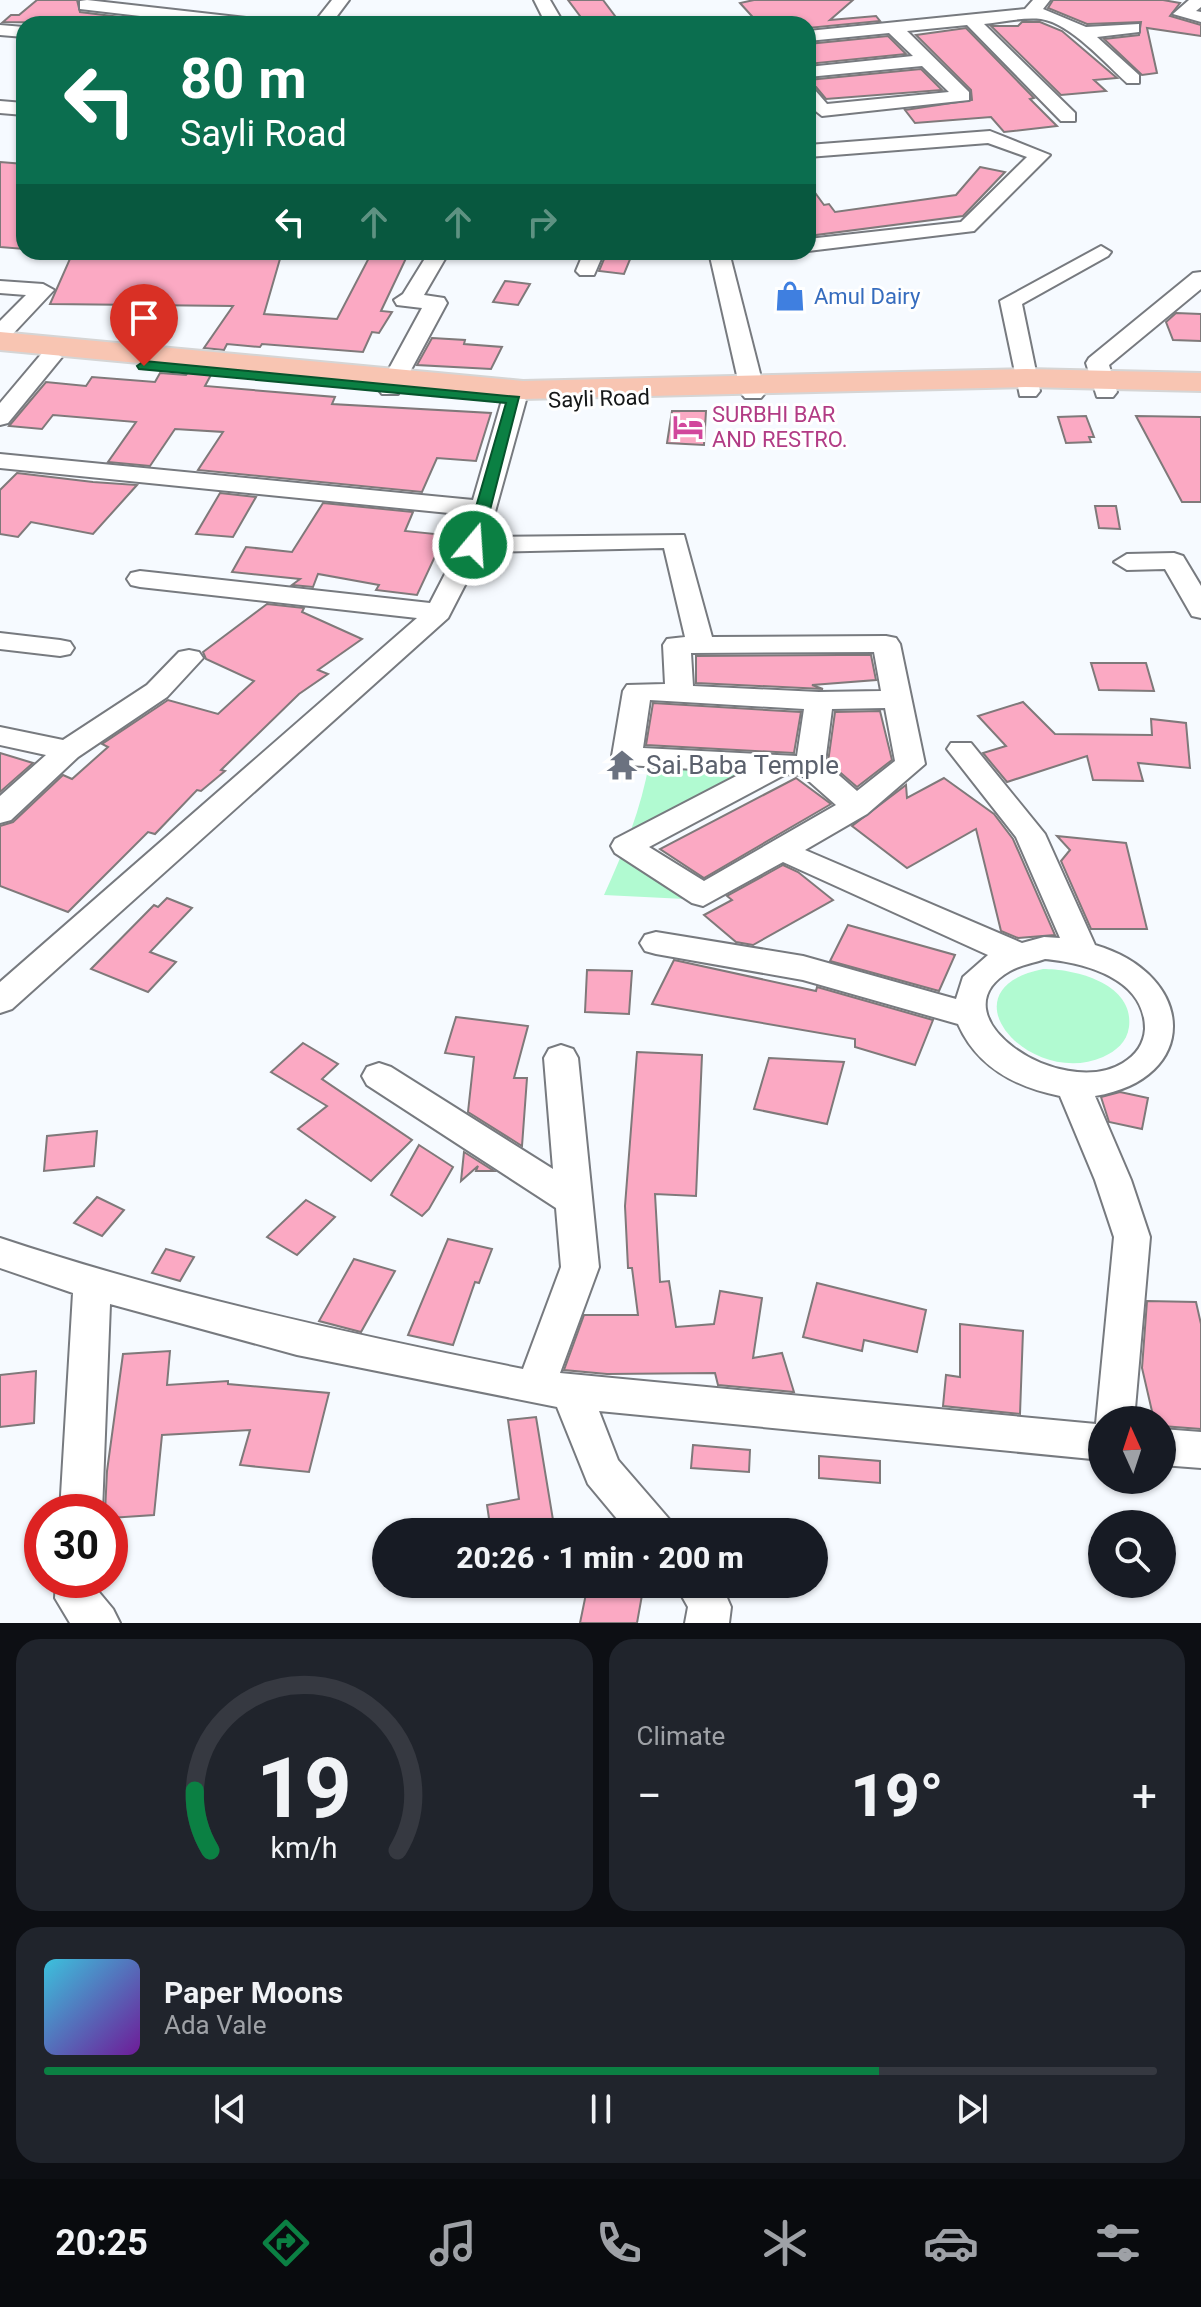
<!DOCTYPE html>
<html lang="en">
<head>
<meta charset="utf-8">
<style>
  body { margin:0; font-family:Roboto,sans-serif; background:#20242c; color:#f1f3f6; height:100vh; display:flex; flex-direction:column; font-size:30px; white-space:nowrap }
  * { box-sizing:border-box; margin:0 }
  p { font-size:26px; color:#9ea1a6 }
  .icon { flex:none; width:44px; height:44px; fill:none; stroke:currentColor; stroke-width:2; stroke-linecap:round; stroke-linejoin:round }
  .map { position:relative; height:1623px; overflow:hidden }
  .side { display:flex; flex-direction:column; gap:16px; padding:16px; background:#0d0f14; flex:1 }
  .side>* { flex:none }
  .top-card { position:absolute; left:16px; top:16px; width:800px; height:244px; border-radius:24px; box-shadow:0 2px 6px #0004; background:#0b6e4f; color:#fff; overflow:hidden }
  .needle { width:52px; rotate:357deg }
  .fabs { position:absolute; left:1088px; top:1406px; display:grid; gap:16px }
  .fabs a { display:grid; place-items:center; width:88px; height:88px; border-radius:50%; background:#171b24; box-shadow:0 2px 6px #0004; font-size:40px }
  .speed { position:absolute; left:24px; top:1494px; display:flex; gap:16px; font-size:40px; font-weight:700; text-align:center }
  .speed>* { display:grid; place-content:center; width:104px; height:104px; border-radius:50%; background:#171b24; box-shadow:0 2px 6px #0004; line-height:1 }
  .speed .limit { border:12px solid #d22; background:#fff; color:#111 }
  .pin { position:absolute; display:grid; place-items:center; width:68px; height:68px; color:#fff; margin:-82px -34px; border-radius:50% 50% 50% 0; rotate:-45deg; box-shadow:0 0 8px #0007 }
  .pin .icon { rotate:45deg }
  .me { position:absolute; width:88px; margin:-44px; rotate:18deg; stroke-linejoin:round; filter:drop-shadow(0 0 6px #0008) }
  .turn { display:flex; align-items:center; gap:28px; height:168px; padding:0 32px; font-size:36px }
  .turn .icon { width:104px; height:104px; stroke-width:2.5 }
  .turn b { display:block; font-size:56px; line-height:68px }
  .lanes { display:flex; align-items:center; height:76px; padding:0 32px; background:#0003; justify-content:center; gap:40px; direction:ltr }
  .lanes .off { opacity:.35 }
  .big { font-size:60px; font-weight:800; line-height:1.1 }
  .side .card { flex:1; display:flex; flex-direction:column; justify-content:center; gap:12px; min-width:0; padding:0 28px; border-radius:24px; background:#20242c }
  .side .dial { align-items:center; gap:0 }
  .dial svg { height:208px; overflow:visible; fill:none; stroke:#363941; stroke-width:7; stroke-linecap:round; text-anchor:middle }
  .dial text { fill:#f1f3f6; stroke:none }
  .song { display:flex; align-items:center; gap:24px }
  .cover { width:96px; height:96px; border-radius:12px; background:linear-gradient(135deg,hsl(190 70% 55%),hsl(280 70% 35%)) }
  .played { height:8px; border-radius:4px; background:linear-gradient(90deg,#0b8043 75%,#363941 75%) }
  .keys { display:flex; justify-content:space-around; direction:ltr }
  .heat { display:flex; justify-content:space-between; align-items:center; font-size:44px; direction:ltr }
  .side .tiles { flex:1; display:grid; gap:16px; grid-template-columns:1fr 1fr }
  .card:last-child { grid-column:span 2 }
  .trip { position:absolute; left:372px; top:1518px; width:456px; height:80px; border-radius:40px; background:#171b24; box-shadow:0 2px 6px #0004; font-weight:800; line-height:80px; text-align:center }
  .menu { display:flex; height:128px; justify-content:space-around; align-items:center; background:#090b0e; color:#9ea1a6 }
  .menu .icon { width:56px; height:56px }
  .menu .on { color:#0b8043 }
  .menu b { font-size:36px; color:#f1f3f6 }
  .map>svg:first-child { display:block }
  .green { fill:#b1fad1 }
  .building { fill:#fba9c3; stroke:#7f797a; stroke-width:2 }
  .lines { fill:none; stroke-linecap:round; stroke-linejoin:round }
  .minor-casing { stroke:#777a7f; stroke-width:4 }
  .major-casing { stroke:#d5d5d5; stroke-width:4 }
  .minor { fill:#fff; fill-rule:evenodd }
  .major { fill:#f8c5b2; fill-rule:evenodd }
  .route { fill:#0b8043; stroke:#07532c; stroke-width:2 }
  .labels { text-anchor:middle; stroke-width:6; stroke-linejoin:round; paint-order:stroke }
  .far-shop-label { font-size:22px; fill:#366cbe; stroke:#fff; text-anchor:start }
  .far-street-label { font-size:22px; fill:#151718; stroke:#fff }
  .far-hotel-label { font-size:22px; fill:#b23c85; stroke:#fff; text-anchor:start }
  .worship-label { font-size:26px; fill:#5b616d; stroke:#fff; text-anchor:start }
</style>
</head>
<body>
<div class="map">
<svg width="1201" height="1623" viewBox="0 0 1201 1623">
  <rect width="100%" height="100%" fill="#f6faff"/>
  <g class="green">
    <path d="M650 757 780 765 626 846 705 900 604 895C624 851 643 805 650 757Z"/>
    <path d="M1043 969C1075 969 1134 983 1129 1027 1127 1042 1116 1051 1103 1057 1031 1089 940 990 1043 969Z"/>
  </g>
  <g class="building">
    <polygon points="37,0 77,0 80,12 153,21 150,24 3,22 11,15 19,15"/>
    <polygon points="568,0 603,0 621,24 586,24"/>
    <polygon points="754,0 853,0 830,20 876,16 880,21 808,28 808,24 759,24 740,3"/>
    <polygon points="1053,0 1163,0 1180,3 1170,16 1201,25 1201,36 1147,28 1157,73 1142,75 1104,39 1139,35 1141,22 1087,24 1048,8"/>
    <polygon points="1022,22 1040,22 1062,31 1117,78 1094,80 1106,91 1061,95 991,26 1018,26"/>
    <polygon points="966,28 1034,98 1030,99 1057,126 1004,132 991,117 915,123 905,110 972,100 971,90 916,35"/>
    <polygon points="888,36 906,54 808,64 808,44"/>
    <polygon points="921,69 942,90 826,99 816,87 808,85 808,80"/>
    <polygon points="0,162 24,164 24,249 0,247"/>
    <polygon points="980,167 1005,172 963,216 808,236 808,183 824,205 829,204 835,212 956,195"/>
    <polygon points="73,252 282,252 264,314 337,319 372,252 409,252 381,311 392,312 379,333 372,332 363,352 262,344 260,347 227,344 224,350 204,348 233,306 50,304"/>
    <polygon points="607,252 633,252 624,274 599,271"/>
    <polygon points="505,281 530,284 518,305 493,302"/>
    <polygon points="1176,313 1201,314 1201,341 1173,340 1166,322"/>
    <polygon points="432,338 465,340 464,344 502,347 491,369 417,365"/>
    <polygon points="189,371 212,373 205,386 335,397 332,404 491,413 476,461 437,458 422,492 198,470 223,432 175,429 150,466 108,462 136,422 53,415 42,429 9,426 46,382 86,386 92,377 155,382 160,373 186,375"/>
    <polygon points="672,411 706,411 704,445 667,443"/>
    <polygon points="1086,416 1094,437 1089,437 1091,442 1066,443 1058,417"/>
    <polygon points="1136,416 1201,417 1201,502 1182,502"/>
    <polygon points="17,473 93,482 137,485 93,534 31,522 18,537 0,534 0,490"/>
    <polygon points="220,493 256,497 233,537 196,534"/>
    <polygon points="323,503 413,512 405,531 445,535 417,595 376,590 379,585 318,574 313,587 292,585 300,579 232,572 246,547 292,552"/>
    <polygon points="1095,506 1116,506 1120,529 1099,528"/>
    <polygon points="267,604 304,608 302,612 362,639 318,670 328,674 299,694 221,770 225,771 201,791 197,790 155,834 148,832 68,912 0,886 0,826 13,822 63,775 72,779 108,747 102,744 168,700 218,714 254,681 206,659 203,652"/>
    <polygon points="840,655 871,655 876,680 812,685 823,689 696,683 696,656"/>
    <polygon points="1091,663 1146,663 1154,691 1099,690"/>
    <polygon points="1023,702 1055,734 1152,735 1151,719 1186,723 1190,768 1138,763 1143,781 1093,780 1087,756 1007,782 983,753 1006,746 978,716"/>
    <polygon points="653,703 801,712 794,753 646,745"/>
    <polygon points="880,711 892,760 857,787 828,762 835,712"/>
    <polygon points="0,753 33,763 0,792"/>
    <polygon points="796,778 831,804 704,878 660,849"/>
    <polygon points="944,778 994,814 1013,839 1055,935 1018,938 1001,931 976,829 907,868 852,826 906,785 907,798"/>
    <polygon points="1057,836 1126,843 1147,929 1091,929 1061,861 1070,850"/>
    <polygon points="783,865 798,872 833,900 753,945 736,942 704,915 732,900 727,896"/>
    <polygon points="167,898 192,908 150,952 176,962 148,992 91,969 154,905 158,907"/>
    <polygon points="848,925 955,955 939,991 830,961"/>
    <polygon points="674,960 816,991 817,987 933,1020 915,1065 855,1047 855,1039 652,1004"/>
    <polygon points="587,970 632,971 629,1014 585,1012"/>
    <polygon points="456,1017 528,1026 514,1078 527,1078 522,1146 468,1112 474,1057 445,1053"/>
    <polygon points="303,1043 338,1064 322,1079 412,1140 371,1181 298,1129 327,1106 271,1072"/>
    <polygon points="637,1052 702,1055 696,1196 655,1194 660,1282 669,1281 676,1327 714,1324 720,1291 762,1298 753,1358 782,1353 794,1392 718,1385 715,1373 607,1374 564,1370 584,1315 638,1315 632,1268 628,1268 625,1206"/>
    <polygon points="769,1058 844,1062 827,1124 754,1109"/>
    <polygon points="1120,1092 1148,1098 1142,1129 1109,1122 1101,1097"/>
    <polygon points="97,1131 94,1166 44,1171 47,1136"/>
    <polygon points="419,1145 453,1167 429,1209 422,1216 391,1195"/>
    <polygon points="464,1152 494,1171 476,1171 478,1166 461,1181"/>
    <polygon points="97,1197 124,1210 102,1236 74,1223"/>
    <polygon points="306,1200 335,1217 297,1255 267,1237"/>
    <polygon points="448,1239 492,1249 479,1283 475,1282 453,1345 408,1335"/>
    <polygon points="166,1249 194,1257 180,1281 152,1273"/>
    <polygon points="354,1259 395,1271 361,1332 319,1321"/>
    <polygon points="817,1283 926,1310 917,1352 864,1340 862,1351 803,1337"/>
    <polygon points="1147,1301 1196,1302 1201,1324 1201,1429 1162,1426 1162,1420 1154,1420 1142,1368"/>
    <polygon points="960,1324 1023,1331 1020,1414 943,1406 946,1375 960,1377"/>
    <polygon points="170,1351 167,1385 228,1381 228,1384 329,1393 309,1472 240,1465 250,1430 162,1435 154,1515 110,1518 110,1512 105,1512 107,1471 123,1354"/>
    <polygon points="36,1371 34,1423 0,1427 0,1375"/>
    <polygon points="536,1417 555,1532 491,1532 487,1505 519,1499 508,1420"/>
    <polygon points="693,1445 750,1450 749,1472 691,1468"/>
    <polygon points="819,1456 880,1461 880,1483 819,1478"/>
    <polygon points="588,1584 644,1584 637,1623 580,1623"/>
  </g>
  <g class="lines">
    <g class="minor-casing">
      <g id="minor">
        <polygon points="87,0 255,19 264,24 209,24 80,9 80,1"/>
        <polygon points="332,0 349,0 331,24 313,24"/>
        <polygon points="534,0 550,0 564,24 546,24"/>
        <path d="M1033 0H1050L1043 9 1086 27 1139 24V32L1097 37 1139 75V83H1127C1106 64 1070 23 1041 19 1023 17 1003 22 984 24L1075 113V121H1061L967 25 907 31 969 92V100L822 116 808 105V88L814 89 827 104 949 92 922 66 808 77V67L913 56 889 33 808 41V31L1025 9Z"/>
        <polygon points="1189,0 1201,0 1201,7 1196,11 1201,12 1201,22 1173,14"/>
        <polygon points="0,25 24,27 24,37 0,35"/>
        <polygon points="0,101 24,103 24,115 0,113"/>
        <polygon points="990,131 1050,155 974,231 808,251 808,239 961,222 1027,157 988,143 808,157 808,145"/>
        <polygon points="1101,246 1111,252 1108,256 1022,304 1040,391 1036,396 1020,396 1000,301"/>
        <polygon points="429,252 449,252 424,295 444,298 447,303 398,394 382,394 378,389 422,308 397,305 394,300 403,294"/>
        <polygon points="584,252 604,252 594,275 580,275 576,271"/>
        <polygon points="709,252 729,252 765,393 761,398 745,398 741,393"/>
        <polygon points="1201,272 1201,289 1109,365 1117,392 1113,397 1097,397 1086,363 1089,358 1193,273"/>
        <polygon points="0,281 43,284 54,290 8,339 0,341 0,321 26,295 0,293"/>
        <polygon points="51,350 62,357 8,423 0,425 0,403 43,352"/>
        <path d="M514 393 526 400 488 537 684 535 712 637 886 636 896 638 900 644 925 764 867 814 805 850 1022 943 1044 937 1060 938 1016 837 947 749 951 743H971L1045 834 1095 945C1197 975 1201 1079 1095 1096L1131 1180 1150 1237 1134 1420H1102V1460L599 1411 618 1460 669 1519 675 1532H628L588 1484 557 1407 297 1355 110 1304 102 1512H60L73 1293 0 1268V1238C171 1295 346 1333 523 1369L561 1267 556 1208 367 1085 362 1076 367 1067 379 1063 391 1067 553 1169 544 1058 549 1049 561 1045 573 1049 578 1058 599 1267 560 1373 1096 1424 1114 1237 1095 1180 1060 1096C1015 1087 977 1067 958 1024L803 980 656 954 645 951 640 943 645 935 656 932 803 956 956 999 963 977 988 955 783 862 703 906 692 903 615 853 611 846 615 839 744 772 627 765 617 763 612 756 623 691 627 685 665 684 663 645 667 639 685 637 664 548 482 552 448 618 12 1009 0 1013V982L417 618 140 587 131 585 127 579 131 573 140 571 430 603 460 545 469 515 0 468V454L473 500 502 400ZM874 652 881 691 819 692 693 686 691 653ZM650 700 804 709 797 756 643 748ZM885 708 895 761 857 791 825 763 832 709ZM786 774 802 775 836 805 704 881 649 847ZM1045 959C1085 963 1145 978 1145 1029 1144 1044 1136 1055 1123 1063 1061 1101 932 1015 1010 971 1020 965 1034 963 1045 959Z"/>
        <polygon points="1174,553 1183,556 1201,586 1201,618 1192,616 1165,569 1127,570 1114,562 1127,554"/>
        <polygon points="0,633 60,640 70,642 74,648 70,654 60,656 0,649"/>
        <polygon points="189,650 199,652 203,658 167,697 78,757 11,820 0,823 0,796 46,755 0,745 0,727 63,740 147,685 179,652"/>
        <polygon points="1162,1429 1201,1432 1201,1468 1162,1465"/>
        <polygon points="56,1580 98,1580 98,1591 113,1609 120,1623 70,1623 55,1598"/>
        <polygon points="675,1584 721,1584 731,1607 729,1623 685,1623 688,1607"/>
      </g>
    </g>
    <g class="major-casing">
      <polygon id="major" points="0,332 523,381 1026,369 1201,373 1201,391 1026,387 523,399 0,350"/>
    </g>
    <use href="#minor" class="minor"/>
    <use href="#major" class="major"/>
  </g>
  <polygon class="route" points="144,361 519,397 481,545 473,550 465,545 506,403 139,369 137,366"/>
  <defs>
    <g id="shop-bare" transform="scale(2.4)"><path d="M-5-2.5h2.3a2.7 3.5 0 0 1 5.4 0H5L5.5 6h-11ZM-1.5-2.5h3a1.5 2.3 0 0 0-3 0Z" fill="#3f7fe0" stroke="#fff" stroke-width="2.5" paint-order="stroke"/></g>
    <g id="hotel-bare" transform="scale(2.4)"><path d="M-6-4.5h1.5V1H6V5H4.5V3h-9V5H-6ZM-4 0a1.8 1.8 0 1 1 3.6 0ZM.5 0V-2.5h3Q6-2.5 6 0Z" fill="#d1479c" stroke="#fff" stroke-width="2.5" paint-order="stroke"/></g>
    <g id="temple-bare" transform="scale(2.4)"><path d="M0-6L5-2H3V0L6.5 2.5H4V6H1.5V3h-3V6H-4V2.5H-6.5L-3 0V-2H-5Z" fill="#6b7280" stroke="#fff" stroke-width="2.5" paint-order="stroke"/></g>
  </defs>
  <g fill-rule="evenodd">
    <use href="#shop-bare" x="790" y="296"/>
    <use href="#hotel-bare" x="688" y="427"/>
    <use href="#temple-bare" x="622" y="765"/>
  </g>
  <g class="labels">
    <g class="far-shop-label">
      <text x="814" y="304">Amul Dairy</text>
    </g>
    <g class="far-street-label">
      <text transform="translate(599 398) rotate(-2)" y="8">Sayli Road</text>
    </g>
    <g class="far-hotel-label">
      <text x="712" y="422">SURBHI BAR<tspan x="712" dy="25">AND RESTRO.</tspan></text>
    </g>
    <g class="worship-label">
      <text x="646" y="774">Sai Baba Temple</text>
    </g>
  </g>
</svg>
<div class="fabs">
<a><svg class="needle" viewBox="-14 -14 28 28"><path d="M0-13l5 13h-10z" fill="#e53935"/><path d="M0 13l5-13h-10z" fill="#9ea1a6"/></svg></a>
<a><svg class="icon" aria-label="search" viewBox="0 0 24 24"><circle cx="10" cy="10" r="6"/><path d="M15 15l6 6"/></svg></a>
</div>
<div class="speed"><div class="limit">30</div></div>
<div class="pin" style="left:144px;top:366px;background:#d93025"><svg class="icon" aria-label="arrive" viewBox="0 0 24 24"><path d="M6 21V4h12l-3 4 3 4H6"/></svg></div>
<svg class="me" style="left:473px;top:545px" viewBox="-20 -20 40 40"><circle r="17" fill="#0b8043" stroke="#fff" stroke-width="3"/><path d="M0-11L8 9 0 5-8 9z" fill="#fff"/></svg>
<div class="trip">20:26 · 1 min · 200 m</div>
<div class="top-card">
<div class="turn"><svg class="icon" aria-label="left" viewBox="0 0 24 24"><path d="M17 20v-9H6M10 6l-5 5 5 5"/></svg><div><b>80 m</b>Sayli Road</div></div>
<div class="lanes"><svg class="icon" aria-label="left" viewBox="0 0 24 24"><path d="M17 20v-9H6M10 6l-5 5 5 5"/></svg><svg class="icon off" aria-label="ahead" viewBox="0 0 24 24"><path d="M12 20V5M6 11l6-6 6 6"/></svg><svg class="icon off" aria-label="ahead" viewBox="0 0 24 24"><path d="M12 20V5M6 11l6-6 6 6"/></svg><svg class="icon off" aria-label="right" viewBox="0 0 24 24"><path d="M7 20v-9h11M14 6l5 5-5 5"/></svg></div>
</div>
</div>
<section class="side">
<div class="tiles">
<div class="card dial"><svg viewBox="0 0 100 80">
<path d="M14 69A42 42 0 1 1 86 69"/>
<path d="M14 69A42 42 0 0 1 8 46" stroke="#0b8043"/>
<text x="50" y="56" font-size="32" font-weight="700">19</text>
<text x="50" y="72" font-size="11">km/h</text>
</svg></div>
<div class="card"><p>Climate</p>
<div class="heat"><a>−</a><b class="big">19°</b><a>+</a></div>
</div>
<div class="card">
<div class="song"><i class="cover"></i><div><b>Paper Moons</b><p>Ada Vale</p></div></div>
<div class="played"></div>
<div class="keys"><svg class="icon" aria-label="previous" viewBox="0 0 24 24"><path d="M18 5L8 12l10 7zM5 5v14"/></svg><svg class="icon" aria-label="pause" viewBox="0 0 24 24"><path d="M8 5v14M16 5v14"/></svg><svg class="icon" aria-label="next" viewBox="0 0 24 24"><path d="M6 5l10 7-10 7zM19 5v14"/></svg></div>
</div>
</div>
</section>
<nav class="menu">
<b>20:25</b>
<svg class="icon on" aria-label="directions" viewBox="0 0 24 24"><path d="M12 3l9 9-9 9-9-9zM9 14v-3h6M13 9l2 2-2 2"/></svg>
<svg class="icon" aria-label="music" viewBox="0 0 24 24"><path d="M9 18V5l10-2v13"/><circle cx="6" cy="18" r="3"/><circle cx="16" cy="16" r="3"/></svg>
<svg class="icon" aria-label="phone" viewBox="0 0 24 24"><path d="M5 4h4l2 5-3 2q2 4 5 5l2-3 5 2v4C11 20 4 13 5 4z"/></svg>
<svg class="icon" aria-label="climate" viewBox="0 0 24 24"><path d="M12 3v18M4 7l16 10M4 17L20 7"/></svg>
<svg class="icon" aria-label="car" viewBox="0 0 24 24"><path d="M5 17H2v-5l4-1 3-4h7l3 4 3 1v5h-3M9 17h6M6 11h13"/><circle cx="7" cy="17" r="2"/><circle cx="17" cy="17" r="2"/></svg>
<svg class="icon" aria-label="filters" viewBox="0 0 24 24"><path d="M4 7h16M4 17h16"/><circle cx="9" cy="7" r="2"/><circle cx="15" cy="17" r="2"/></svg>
</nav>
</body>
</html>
